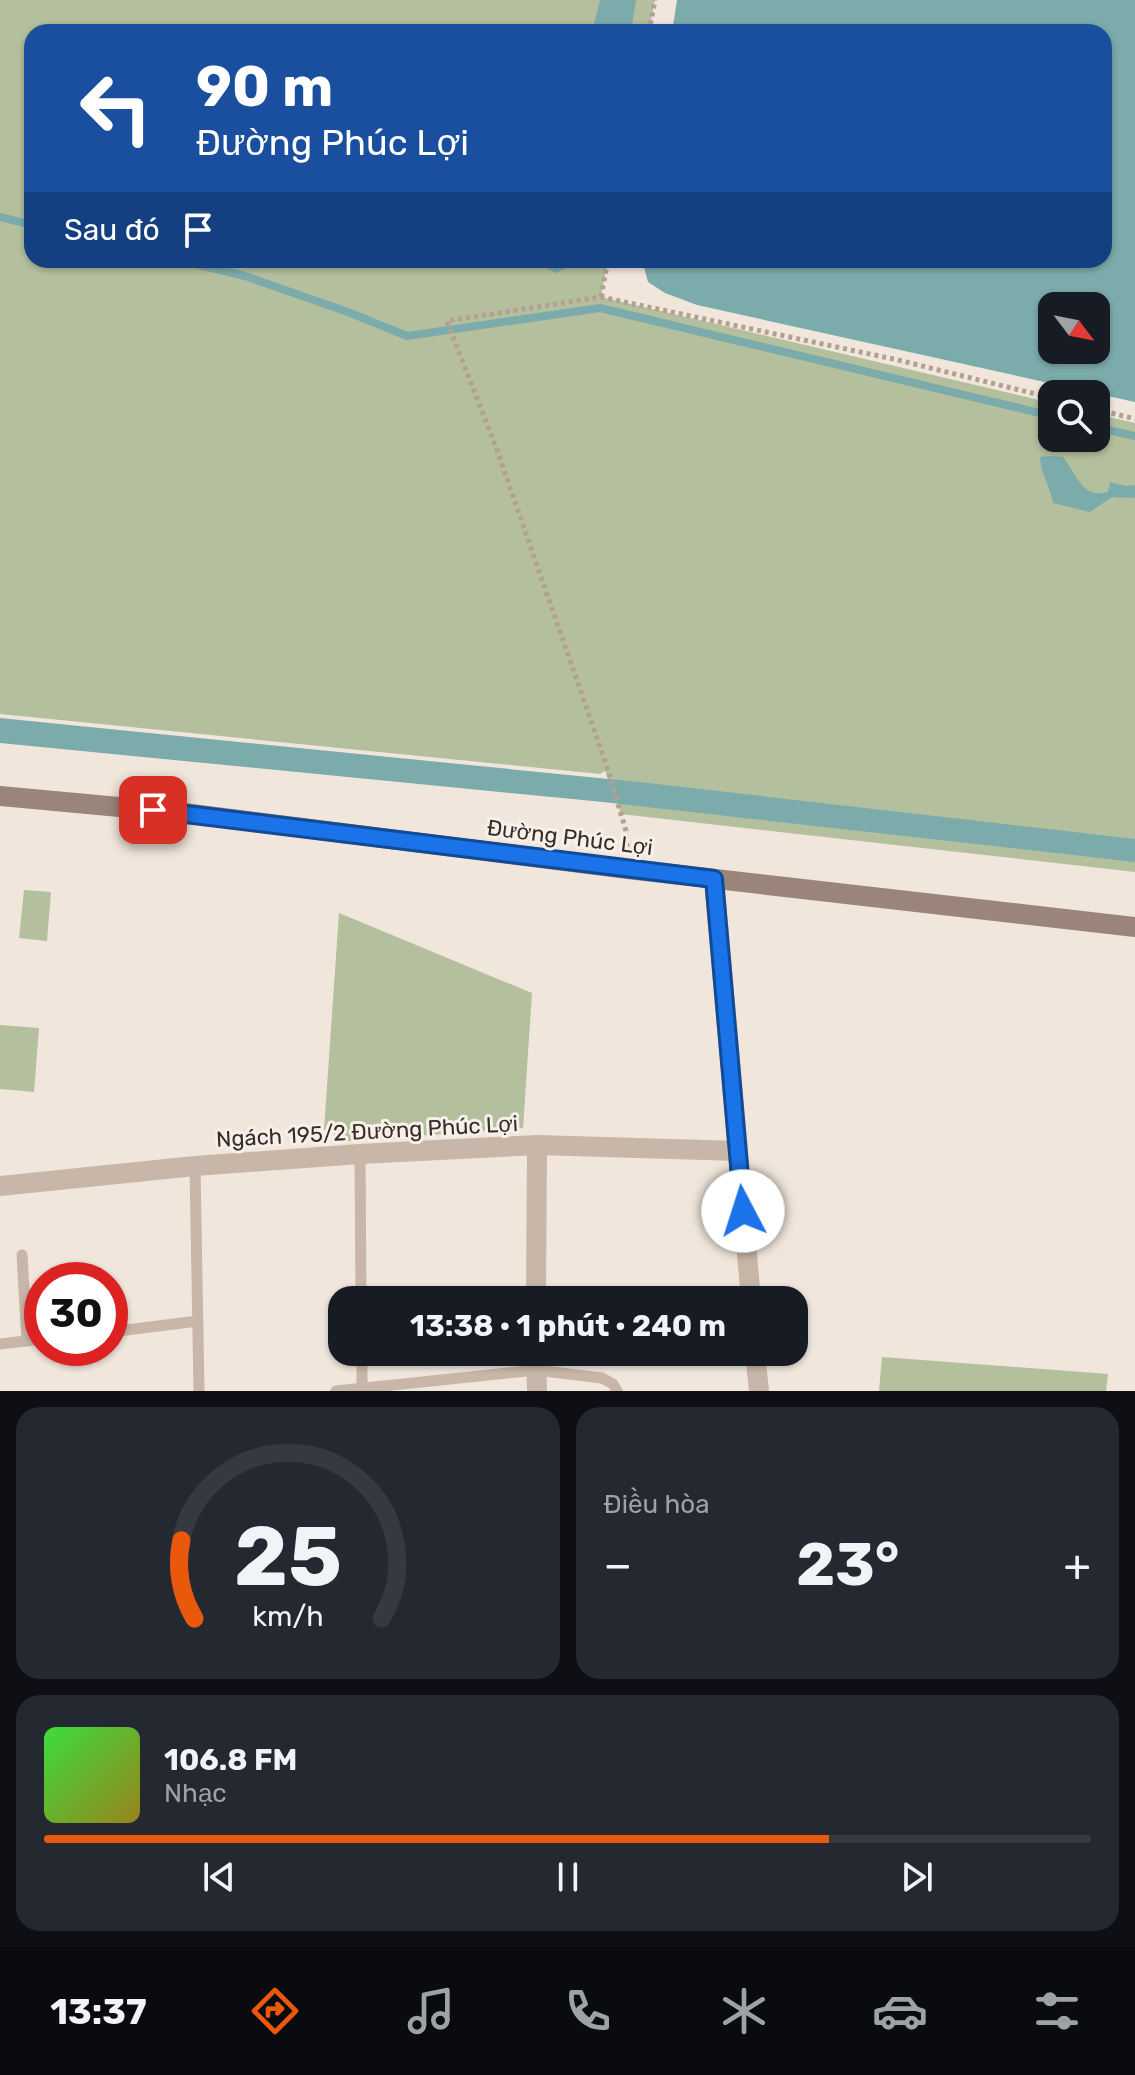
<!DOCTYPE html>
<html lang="vi">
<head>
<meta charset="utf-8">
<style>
  body { margin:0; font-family:Rubik,sans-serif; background:#242831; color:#f1f3f6; height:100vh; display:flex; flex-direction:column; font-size:30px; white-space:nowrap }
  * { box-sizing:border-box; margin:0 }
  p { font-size:26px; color:#9ea1a6 }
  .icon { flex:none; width:44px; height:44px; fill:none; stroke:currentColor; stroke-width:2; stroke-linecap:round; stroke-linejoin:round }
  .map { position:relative; height:1391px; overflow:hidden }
  .drawer { display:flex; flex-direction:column; gap:16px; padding:16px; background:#0d0f14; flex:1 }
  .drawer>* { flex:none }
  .banner { position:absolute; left:24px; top:24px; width:1088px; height:244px; border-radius:24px; box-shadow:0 2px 6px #0004; background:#1a4fa0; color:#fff; overflow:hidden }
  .needle { width:52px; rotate:122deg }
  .fabs { position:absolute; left:1038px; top:292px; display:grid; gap:16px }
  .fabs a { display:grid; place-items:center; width:72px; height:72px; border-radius:16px; background:#171b24; box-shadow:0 2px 6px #0004; font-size:40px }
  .speed { position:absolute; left:24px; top:1262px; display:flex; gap:16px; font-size:40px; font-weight:700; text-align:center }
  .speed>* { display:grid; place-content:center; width:104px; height:104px; border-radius:50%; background:#171b24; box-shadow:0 2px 6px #0004; line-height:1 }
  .speed .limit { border:12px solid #d22; background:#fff; color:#111 }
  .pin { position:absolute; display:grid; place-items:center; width:68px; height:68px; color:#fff; margin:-34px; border-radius:16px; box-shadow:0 4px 12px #0006 }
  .me { position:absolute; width:88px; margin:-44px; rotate:355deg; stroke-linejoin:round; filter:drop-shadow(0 0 6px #0008) }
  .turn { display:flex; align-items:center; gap:28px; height:168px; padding:0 40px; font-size:36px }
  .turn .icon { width:104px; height:104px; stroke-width:2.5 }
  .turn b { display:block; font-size:56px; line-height:68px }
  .then { display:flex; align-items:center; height:76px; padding:0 40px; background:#0003; gap:16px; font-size:30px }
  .big { font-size:60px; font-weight:700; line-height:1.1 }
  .drawer .widget { flex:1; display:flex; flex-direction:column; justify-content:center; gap:12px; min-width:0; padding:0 28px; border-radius:24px; background:#242831 }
  .drawer .dial { align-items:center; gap:0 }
  .dial svg { height:208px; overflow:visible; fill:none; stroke:#363941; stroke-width:7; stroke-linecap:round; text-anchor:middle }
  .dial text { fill:#f1f3f6; stroke:none }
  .song { display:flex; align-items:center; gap:24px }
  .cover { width:96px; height:96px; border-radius:12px; background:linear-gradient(135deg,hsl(120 70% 55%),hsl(50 70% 35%)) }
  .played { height:8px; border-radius:4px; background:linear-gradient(90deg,#ea580c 75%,#363941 75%) }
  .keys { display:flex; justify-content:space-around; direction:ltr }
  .heat { display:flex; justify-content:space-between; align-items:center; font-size:44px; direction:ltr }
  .drawer .tiles { flex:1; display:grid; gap:16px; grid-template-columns:1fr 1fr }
  .widget:last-child { grid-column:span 2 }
  .trip { position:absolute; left:328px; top:1286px; width:480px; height:80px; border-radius:24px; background:#171b24; box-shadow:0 2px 6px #0004; font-weight:700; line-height:80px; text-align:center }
  .dock { display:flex; height:128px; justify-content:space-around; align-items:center; background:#090b0e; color:#9ea1a6 }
  .dock .icon { width:56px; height:56px }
  .dock .current { color:#ea580c }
  .dock b { font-size:36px; color:#f1f3f6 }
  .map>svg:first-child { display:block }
  .green { fill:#b4bf9d }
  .water { fill:#7cabac; fill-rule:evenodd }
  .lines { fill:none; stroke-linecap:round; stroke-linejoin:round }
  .stream { stroke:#7cabac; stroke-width:8 }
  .path { stroke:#b3a093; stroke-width:5; stroke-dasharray:4 4; stroke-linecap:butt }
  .lane { stroke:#c8b6a8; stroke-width:11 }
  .street { stroke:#c8b6a8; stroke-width:20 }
  .secondary { stroke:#9b857a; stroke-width:20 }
  .route-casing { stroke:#114b97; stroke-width:20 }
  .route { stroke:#1a73e8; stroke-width:14 }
  .labels { text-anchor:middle; stroke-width:6; stroke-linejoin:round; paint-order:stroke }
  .street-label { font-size:22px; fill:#352c28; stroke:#f8f0e8 }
</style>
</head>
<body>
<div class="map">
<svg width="1135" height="1391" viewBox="0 0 1135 1391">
  <rect width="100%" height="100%" fill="#f0e6dc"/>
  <g class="green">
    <polygon points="0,0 655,0 649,32 32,32 32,260 608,260 601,297 1052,403 1052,438 1096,438 1096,414 1135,423 1135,872 621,814 605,771 600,774 0,714"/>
    <polygon points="24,890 51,892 47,941 19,938"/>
    <polygon points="339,913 532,993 523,1128 336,1142 333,1130 324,1130"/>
    <polygon points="0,1025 39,1028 34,1092 0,1089"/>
    <polygon points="882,1357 1108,1374 1106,1391 879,1391"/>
  </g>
  <g class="water">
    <polygon points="600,0 636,0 631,32 592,32"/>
    <path d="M677 0H1135V402L697 305 665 293 648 282 642 260H1104V32H672ZM1052 306H1096V350H1052Z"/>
    <polygon points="544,260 575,260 573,265 556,273 542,266"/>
    <path d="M1048 456 1063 457C1077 474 1081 499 1108 492L1110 482 1126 486 1135 485V498L1112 497 1090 512 1053 503C1050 485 1041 475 1040 457Z"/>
    <polygon points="0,718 639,782 1135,839 1135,862 603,802 0,743"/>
  </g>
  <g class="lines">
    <g class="stream">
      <polyline points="0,217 32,225"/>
      <polyline points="179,260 245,276 348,312 407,336 600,308 1052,416"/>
      <polyline points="1096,427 1135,436"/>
    </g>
    <g class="path">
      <polyline points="649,32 655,0"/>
      <polyline points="601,297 608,260"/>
      <polyline points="1096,409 1135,419"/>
      <polyline points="627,847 626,831 608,770 497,450 447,321 601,297 898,360 1052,398"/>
    </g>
    <g class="lane">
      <polyline points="360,1154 361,1300"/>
      <polyline points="195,1166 199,1391"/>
      <polyline points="22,1255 27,1341"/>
      <polyline points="110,1332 198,1321"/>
      <polyline points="0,1344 42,1339"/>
      <polyline points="362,1352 362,1388"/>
      <polyline points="336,1391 536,1370 602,1378 613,1384 617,1391"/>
    </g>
    <g class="street">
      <polyline points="714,879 751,1300"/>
      <polyline points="0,1186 195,1166 360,1154 537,1145 738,1151"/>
      <polyline points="536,1300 537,1145"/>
      <polyline points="536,1352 537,1391"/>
      <polyline points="755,1352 759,1391"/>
    </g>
    <polyline class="secondary" points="0,796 184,813 628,869 1135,927"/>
  </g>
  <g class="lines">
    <g class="route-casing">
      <polyline id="route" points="153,810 714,879 743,1211"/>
    </g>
    <use href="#route" class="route"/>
  </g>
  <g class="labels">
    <g class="street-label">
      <text transform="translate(570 837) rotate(7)" y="8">Đường Phúc Lợi</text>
      <text transform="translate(367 1131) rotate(-3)" y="8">Ngách 195/2 Đường Phúc Lợi</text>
    </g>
  </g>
</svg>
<div class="fabs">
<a><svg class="needle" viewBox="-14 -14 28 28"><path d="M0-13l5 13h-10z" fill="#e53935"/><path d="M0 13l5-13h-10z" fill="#9ea1a6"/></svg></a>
<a><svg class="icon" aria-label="search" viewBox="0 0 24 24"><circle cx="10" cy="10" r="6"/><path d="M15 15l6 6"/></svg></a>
</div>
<div class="speed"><div class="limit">30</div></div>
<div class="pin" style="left:153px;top:810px;background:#d93025"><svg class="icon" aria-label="arrive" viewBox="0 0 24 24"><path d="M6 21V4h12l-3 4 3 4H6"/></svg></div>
<svg class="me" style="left:743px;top:1211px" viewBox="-20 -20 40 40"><circle r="19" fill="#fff"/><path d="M0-13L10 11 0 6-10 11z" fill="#1a73e8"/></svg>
<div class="trip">13:38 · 1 phút · 240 m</div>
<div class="banner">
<div class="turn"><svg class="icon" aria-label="left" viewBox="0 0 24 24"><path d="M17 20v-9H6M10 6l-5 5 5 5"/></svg><div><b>90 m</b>Đường Phúc Lợi</div></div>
<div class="then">Sau đó<svg class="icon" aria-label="arrive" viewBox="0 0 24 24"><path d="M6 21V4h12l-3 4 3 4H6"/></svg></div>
</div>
</div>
<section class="drawer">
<div class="tiles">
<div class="widget dial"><svg viewBox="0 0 100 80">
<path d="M14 69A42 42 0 1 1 86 69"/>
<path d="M14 69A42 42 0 0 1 9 39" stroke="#ea580c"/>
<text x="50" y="56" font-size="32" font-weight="700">25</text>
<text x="50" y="72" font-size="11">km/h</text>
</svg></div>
<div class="widget"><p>Điều hòa</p>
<div class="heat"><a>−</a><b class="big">23°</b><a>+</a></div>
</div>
<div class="widget">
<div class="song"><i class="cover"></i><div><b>106.8 FM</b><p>Nhạc</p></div></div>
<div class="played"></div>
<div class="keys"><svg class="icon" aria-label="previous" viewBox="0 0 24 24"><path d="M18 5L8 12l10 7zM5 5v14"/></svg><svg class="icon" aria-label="pause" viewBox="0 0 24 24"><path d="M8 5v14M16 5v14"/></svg><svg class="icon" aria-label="next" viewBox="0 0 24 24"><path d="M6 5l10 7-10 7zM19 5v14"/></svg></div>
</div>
</div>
</section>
<nav class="dock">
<b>13:37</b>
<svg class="icon current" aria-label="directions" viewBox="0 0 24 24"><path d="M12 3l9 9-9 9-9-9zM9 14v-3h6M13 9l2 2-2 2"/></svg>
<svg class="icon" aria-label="music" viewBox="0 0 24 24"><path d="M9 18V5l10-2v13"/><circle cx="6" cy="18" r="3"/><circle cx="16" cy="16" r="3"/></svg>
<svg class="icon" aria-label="phone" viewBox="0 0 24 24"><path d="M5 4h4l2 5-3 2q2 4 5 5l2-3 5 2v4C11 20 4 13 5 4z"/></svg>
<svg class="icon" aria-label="climate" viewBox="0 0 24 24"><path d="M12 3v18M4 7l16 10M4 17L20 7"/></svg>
<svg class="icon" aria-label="car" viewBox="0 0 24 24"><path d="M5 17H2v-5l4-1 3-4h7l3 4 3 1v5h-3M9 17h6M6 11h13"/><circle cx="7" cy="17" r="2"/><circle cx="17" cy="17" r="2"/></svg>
<svg class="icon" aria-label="filters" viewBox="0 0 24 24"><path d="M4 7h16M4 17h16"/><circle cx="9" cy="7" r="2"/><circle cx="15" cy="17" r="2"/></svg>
</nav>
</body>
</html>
